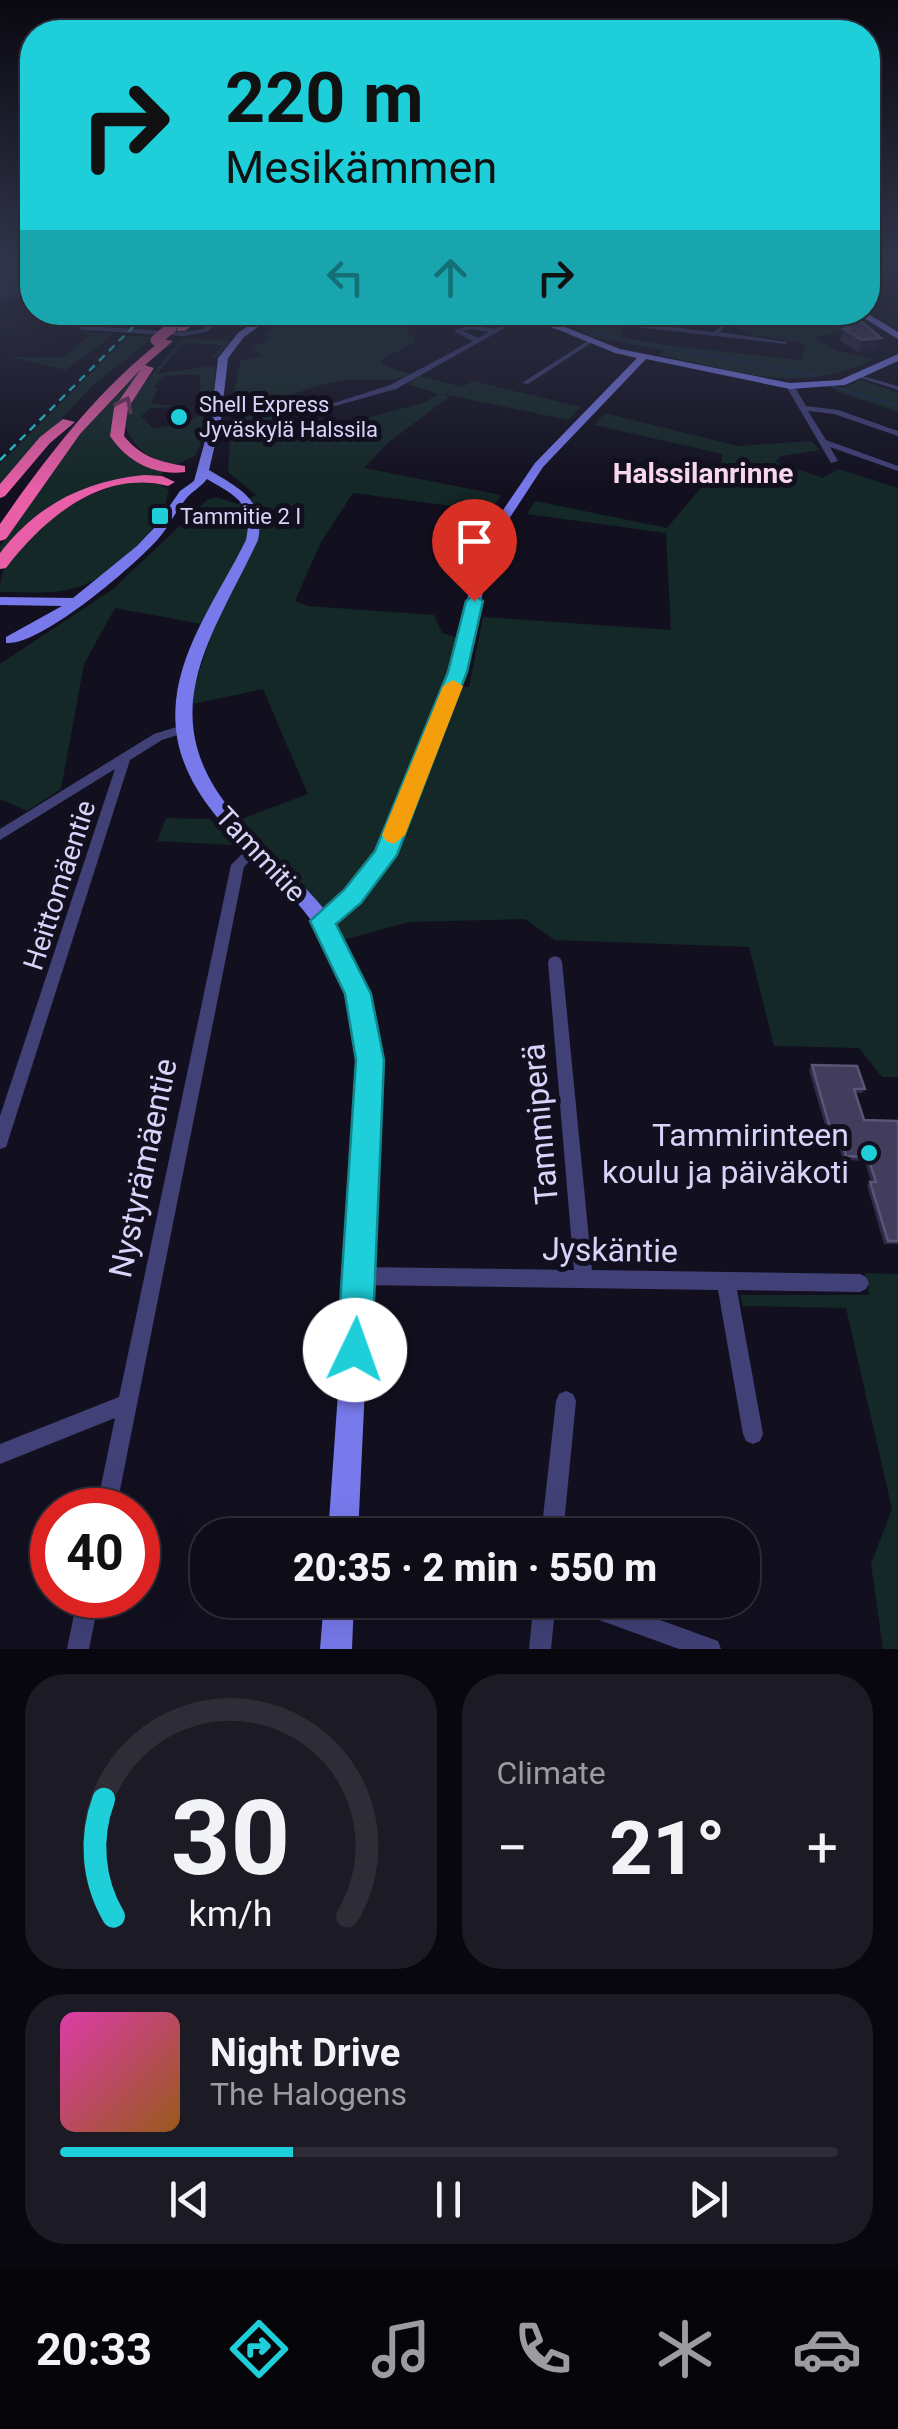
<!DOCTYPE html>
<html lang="en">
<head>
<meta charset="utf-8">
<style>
  body { margin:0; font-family:Roboto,sans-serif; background:#1c1a24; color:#f1f3f6; height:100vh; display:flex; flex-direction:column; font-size:38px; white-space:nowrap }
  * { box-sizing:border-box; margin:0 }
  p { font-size:32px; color:#9b9ba1 }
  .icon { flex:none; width:55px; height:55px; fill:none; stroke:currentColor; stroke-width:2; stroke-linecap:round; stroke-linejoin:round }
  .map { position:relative; height:1649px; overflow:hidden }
  .side { display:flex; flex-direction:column; gap:25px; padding:25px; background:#08070d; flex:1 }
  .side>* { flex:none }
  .hud { position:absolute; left:20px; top:20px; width:860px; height:305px; border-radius:40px; box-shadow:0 10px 40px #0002,0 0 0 2px #2e2c36; background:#1ecfda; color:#111; overflow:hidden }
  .speed { position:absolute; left:30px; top:1488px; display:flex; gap:20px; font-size:50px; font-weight:700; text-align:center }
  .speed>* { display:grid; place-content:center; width:130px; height:130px; border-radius:50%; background:#0e0c17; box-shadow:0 10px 40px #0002,0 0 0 2px #2e2c36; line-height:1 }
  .speed .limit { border:15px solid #d22; background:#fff; color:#111 }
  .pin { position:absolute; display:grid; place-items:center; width:85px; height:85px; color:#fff; margin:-102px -42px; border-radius:50% 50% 50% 0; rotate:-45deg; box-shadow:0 0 10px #0007 }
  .pin .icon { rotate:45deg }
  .me { position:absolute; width:110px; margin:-55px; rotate:3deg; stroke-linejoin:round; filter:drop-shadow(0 0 8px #0008) }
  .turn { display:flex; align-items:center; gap:35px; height:210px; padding:0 40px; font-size:45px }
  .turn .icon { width:130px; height:130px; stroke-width:2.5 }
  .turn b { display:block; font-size:70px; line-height:85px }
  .lanes { display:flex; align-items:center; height:95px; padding:0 40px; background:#0003; justify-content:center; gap:50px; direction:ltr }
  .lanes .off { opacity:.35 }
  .big { font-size:75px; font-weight:800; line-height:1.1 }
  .side .widget { flex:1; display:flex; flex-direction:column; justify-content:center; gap:15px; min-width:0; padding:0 35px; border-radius:40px; background:#1c1a24 }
  .side .dial { align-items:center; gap:0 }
  .dial svg { height:260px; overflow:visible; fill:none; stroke:#2e2c36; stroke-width:7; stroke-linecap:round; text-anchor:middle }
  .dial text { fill:#f1f3f6; stroke:none }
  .song { display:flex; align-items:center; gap:30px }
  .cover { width:120px; height:120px; border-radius:15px; background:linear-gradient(135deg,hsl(320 70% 55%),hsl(30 70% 35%)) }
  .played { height:10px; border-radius:5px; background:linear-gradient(90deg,#1ecfda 30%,#2e2c36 30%) }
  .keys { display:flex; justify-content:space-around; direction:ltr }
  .heat { display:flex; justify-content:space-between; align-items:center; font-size:55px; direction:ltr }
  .side .tiles { flex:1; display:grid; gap:25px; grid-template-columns:1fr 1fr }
  .widget:last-child { grid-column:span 2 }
  .trip { position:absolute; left:190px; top:1518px; width:570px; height:100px; border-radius:40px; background:#0e0c17; box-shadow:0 10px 40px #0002,0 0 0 2px #2e2c36; font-weight:800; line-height:100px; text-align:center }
  .dock { display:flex; height:160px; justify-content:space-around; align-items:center; background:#060509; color:#9b9ba1 }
  .dock .icon { width:70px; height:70px }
  .dock .selected { color:#1ecfda }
  .dock b { font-size:45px; color:#f1f3f6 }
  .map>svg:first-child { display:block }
  .green { fill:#142827 }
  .water { fill:#162943 }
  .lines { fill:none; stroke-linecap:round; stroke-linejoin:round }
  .stream { stroke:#162943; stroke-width:2.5 }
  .street { fill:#414178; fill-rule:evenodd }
  .secondary { fill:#787aec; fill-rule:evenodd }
  .highway { fill:#e95fa7; fill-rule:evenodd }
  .rail { stroke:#1ecfda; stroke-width:2.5; stroke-dasharray:8 6; stroke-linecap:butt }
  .highway-bridge { stroke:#e95fa7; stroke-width:11 }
  .wall { fill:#302b4a }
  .shaded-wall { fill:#1c1831 }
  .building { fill:#423d5d; stroke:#595575; stroke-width:2.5 }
  .oneway { stroke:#73345c }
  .route { fill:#1ecfda; stroke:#14878e; stroke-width:2.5 }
  .slow { fill:#f59e0b }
  .poi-dot { fill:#1ecfda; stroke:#12101f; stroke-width:4 }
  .labels { text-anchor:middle; stroke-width:10; stroke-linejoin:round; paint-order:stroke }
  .far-poi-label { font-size:22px; fill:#d7d4f9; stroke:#12101f; text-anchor:start }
  .far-quarter-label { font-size:28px; font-weight:bold; fill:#f9d6ee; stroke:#12101f }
  .street-label { font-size:28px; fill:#d7d4f9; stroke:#12101f }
  .near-street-label { font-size:32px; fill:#d7d4f9; stroke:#12101f }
  .near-poi-label { font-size:32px; fill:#d7d4f9; stroke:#12101f; text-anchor:end }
</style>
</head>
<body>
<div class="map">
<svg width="898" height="1649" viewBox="0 0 898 1649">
  <rect width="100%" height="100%" fill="#12101f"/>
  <g class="green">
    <path d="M289 313H435L409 324 408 332 416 342 380 360 382 365 410 374C394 384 367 378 347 380 325 383 305 389 285 398L275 417 333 427 423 403 439 394 407 384 420 376 462 387 473 381 581 407 568 420 443 394 449 397 389 442 364 468 501 495 491 511 353 493 321 542 295 601 308 606 434 615 442 633 461 639 448 686 469 687 483 617 671 630 666 533 527 514 535 501 667 528 721 464 723 454 594 425 605 413 737 446 811 441 820 450 780 456 776 462 823 478 838 469 898 488V1077H882L859 1048 774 1046 749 947 555 940 525 919 409 922 339 941 236 821 308 794 263 689 188 705 210 639 202 624 115 608 84 664 61 789 27 811 0 799V664L113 589 207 500 216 497 238 504 256 495 228 472 232 400 241 360 265 356 251 349 271 338 263 335Z"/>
    <path d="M720 313H814L835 322 821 313H831L859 329 814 337 837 351 875 359C794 396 743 372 660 355L665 351 587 335 574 324H623L619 340 801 360 805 344 747 334Z"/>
    <polygon points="77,331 114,334 66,370 10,357 65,357 90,335"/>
    <polygon points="128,336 154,337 93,385 0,484 0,464"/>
    <path d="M183 338 230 341 215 358 212 357 223 345 183 343 157 374 216 365 213 402 201 404 200 374 163 376 154 387 158 389 151 404 194 407 151 408 141 416 153 428 187 423 205 411 211 414 196 455 173 466C146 456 133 449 123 421L131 399Z"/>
    <path d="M162 348 139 372 113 419 131 456 163 472 161 475C79 502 62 479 0 557V546L91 416Z"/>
    <polygon points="860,380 898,392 898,412 835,391"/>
    <path d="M134 482H156L169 490C161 531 119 573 78 587 54 595 25 592 0 592 0 530 82 492 134 482Z"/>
    <polygon points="166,818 210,819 233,845 157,841"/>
    <polygon points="865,1273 898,1274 898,1649 883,1649 871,1564 892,1509 846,1308 743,1306 740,1295 869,1295"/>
  </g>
  <polygon class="water" points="0,261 32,261 32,287 25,296 0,300"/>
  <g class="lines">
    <g class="stream">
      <polyline points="587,332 816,376"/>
      <polyline points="831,386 898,406"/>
    </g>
    <g class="street">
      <polygon points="56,312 64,312 84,326 183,332 203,329 225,312 233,312 207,332 183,336 82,330"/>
      <polygon points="709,312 717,312 730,323 719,332 788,342 785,344 584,321 554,329 551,327 584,317 714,332 723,323"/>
      <path d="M523 314 528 315 396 389 335 406 331 404 390 385 473 341 455 332V330L470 325 495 329ZM470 329 489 332 478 338 463 331Z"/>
      <polygon points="589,340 591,341 591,343 528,384 522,383"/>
      <polygon points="858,375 898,386 898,390 858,377"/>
      <polygon points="787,384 793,384 806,406 838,410 898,431 898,436 834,414 808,411 826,440 898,466 898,471 830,447 838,461 831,463 786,386"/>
      <polygon points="183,725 187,726 189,729 187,732 162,740 130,760 8,1141 6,1147 0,1149 0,1116 115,769 0,840 0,829 154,734"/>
      <polygon points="256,843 261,845 262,848 244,867 116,1510 96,1510 115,1418 0,1464 0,1444 119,1397 231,865 251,845"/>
      <polygon points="555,956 560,958 562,962 592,1270 860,1274 866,1277 869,1283 866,1289 860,1292 737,1290 763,1434 760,1441 753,1444 746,1441 743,1434 718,1290 359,1285 353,1282 350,1276 353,1270 359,1267 574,1270 548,962 550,958"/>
      <polygon points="566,1391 573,1394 576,1401 563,1535 541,1535 556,1401 559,1394"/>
      <polygon points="78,1595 100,1595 89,1649 67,1649"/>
      <polygon points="534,1600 556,1600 551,1649 529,1649"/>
      <polygon points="563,1600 605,1600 718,1641 721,1649 679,1649 566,1608"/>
    </g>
    <g class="secondary">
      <path d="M268 312H279L244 337 228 358 221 419 209 470C239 488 266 500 258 540 212 638 150 714 234 814 262 847 296 875 324 909L345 891 377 852 451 672 472 578 497 519 535 463 637 358 615 353 515 312H528L620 349 790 383 840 380 898 354V361L845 385 790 389 646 359 543 467 509 519 486 578 465 672 394 855 359 901 334 922C363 968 376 1018 380 1071L358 1535H328L359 1094C358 1043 353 991 328 946 282 862 165 810 176 701 182 643 221 591 246 540 254 502 235 496 207 479 201 487 192 491 185 500 175 512 169 527 158 539 134 566 41 646 6 643V637L62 606 0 605V597L73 598 137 546 155 527 180 491 194 481 211 419 218 358 238 333Z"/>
      <polygon points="854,312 865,312 898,332 898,339"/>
      <polygon points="324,1600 354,1600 352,1649 320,1649"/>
    </g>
    <g class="highway">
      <polygon points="195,312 208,312 185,331 177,331 177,327"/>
      <path d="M163 339 173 341 145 365 154 368 128 408 124 436C141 457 160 462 185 466V472C154 476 127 461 110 436L114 408 141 369 80 434 6 539 0 541V524C48 455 97 391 163 339Z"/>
      <polygon points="63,419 75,422 50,443 5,496 0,498 0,484 40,437"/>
      <path d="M144 475 162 476 175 482 168 486C102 469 43 519 6 568L0 569V553C37 505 84 481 144 475Z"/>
    </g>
    <polyline class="rail" points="0,460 148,312"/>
    <polyline class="highway-bridge" points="156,340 171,328"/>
  </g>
  <g class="wall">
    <polygon points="844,323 877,349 858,352 840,341"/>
    <polygon points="812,1065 865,1089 862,1093 855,1093 864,1120 898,1121 898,1244 884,1244 867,1185 871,1182 865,1161 843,1160 839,1146 831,1146 809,1070"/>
  </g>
  <polygon class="shaded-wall" points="881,338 877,349 858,352 862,340"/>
  <g class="building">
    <polygon points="861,321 881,338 862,340 844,329 851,328 844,323"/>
    <polygon points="812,1065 857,1066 865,1089 854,1089 864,1120 898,1121 898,1241 888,1241 870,1182 876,1182 868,1157 846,1156 842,1142 834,1142"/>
  </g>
  <defs><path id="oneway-chevron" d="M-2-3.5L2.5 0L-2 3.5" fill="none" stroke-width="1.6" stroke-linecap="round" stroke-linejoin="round" transform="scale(2.5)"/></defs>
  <use class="oneway" href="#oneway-chevron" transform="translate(125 404) rotate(-63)"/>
  <linearGradient id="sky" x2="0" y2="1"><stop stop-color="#0a0911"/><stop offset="0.53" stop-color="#33374d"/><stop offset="1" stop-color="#33374d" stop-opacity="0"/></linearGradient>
  <rect width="898" height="491" fill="url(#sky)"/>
  <polygon class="route" points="474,595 483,601 467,672 397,855 361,903 336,924 371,994 384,1060 372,1350 367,1362 355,1367 343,1362 337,1350 356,1060 345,994 310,921 344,890 375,851 448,672 466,601"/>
  <polygon class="slow" points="453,680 463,686 405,835 394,844 386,841 382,835 443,686"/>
  <g class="poi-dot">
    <circle cx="179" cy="417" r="10"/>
    <rect x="150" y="506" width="20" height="20" rx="5"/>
    <circle cx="869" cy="1153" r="10"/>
  </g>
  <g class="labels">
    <g class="far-poi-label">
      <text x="199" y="412">Shell Express<tspan x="199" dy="25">Jyväskylä Halssila</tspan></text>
      <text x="180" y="524">Tammitie 2 I</text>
    </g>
    <g class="far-quarter-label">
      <text x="703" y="483">Halssilanrinne</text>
    </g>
    <g class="street-label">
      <text transform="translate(261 854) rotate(47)" y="10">Tammitie</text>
      <text transform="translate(59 885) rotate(-72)" y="10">Heittomäentie</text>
    </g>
    <g class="near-street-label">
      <text transform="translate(540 1124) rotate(-95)" y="11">Tammiperä</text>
      <text transform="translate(143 1168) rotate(-78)" y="11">Nystyrämäentie</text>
      <text transform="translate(610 1250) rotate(1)" y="11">Jyskäntie</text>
    </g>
    <g class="near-poi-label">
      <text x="849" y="1146">Tammirinteen<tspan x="849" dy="37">koulu ja päiväkoti</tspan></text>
    </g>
  </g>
</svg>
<div class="speed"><div class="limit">40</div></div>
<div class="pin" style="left:474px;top:601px;background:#d93025"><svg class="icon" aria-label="arrive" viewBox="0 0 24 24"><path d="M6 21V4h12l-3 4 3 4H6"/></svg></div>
<svg class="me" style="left:355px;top:1350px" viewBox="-20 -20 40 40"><circle r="19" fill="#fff"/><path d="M0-13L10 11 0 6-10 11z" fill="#1ecfda"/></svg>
<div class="trip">20:35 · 2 min · 550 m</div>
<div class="hud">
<div class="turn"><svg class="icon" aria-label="right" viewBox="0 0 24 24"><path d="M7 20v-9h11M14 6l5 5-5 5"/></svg><div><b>220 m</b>Mesikämmen</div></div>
<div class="lanes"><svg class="icon off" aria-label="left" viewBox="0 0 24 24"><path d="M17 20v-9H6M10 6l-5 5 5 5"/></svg><svg class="icon off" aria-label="ahead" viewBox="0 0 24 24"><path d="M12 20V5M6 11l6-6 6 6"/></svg><svg class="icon" aria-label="right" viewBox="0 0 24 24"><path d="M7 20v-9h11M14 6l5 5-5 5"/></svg></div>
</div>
</div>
<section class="side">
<div class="tiles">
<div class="widget dial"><svg viewBox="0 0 100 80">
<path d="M14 69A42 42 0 1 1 86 69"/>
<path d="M14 69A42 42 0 0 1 11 33" stroke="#1ecfda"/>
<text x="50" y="56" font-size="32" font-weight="700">30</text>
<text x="50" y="72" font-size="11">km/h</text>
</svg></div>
<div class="widget"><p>Climate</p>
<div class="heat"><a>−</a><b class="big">21°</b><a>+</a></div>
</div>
<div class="widget">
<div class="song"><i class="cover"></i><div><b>Night Drive</b><p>The Halogens</p></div></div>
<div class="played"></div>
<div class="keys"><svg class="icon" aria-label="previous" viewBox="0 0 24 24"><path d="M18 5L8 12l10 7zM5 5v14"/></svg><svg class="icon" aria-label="pause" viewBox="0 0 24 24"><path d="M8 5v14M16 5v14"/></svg><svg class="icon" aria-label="next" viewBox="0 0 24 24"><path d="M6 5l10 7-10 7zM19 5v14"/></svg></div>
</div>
</div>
</section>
<nav class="dock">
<b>20:33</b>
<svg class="icon selected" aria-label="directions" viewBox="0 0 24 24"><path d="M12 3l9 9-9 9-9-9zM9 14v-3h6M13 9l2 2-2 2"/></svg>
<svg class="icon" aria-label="music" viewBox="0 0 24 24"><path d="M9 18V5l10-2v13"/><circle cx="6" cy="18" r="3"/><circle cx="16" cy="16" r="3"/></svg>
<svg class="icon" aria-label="phone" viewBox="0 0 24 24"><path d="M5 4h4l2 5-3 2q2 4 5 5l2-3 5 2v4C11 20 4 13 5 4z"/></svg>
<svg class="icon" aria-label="climate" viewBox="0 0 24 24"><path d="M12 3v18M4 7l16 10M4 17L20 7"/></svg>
<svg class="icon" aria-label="car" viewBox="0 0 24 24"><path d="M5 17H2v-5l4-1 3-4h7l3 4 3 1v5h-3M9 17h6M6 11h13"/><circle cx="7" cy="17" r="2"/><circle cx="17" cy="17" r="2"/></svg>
</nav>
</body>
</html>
